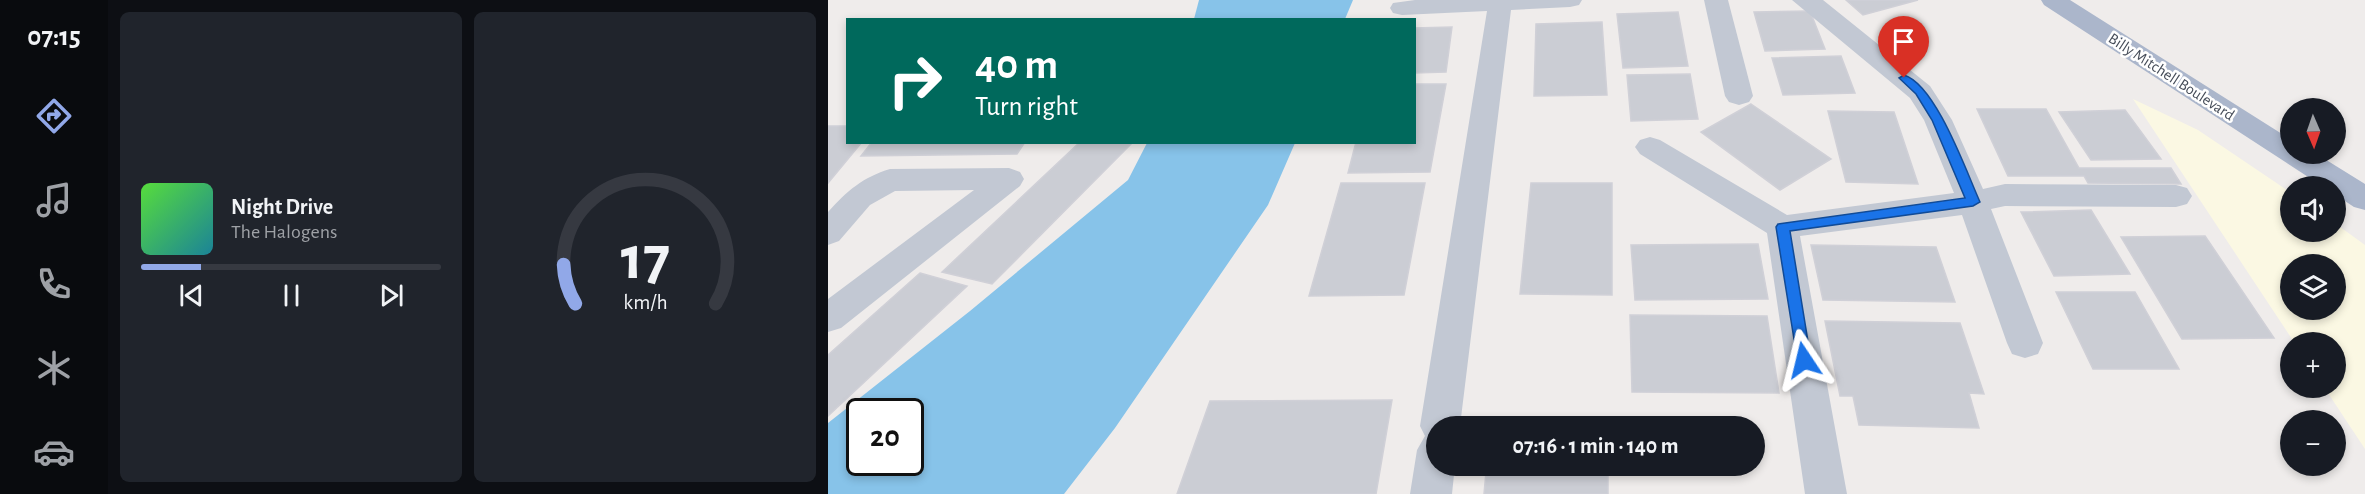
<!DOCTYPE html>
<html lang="en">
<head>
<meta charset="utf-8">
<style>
  body { margin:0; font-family:"Alegreya Sans",sans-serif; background:#20242c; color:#f1f3f6; height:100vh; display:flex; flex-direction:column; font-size:22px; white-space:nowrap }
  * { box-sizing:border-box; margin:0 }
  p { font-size:20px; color:#9ea1a6 }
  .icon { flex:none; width:33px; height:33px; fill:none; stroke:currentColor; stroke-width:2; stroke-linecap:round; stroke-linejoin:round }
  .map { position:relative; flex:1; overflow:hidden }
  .panel { display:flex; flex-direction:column; gap:12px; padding:12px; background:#0d0f14; width:720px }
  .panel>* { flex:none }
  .guide { position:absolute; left:18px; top:18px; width:570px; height:126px; border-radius:0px; box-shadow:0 3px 9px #0003; background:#00695c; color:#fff; overflow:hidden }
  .needle { width:39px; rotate:178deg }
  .buttons { position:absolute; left:1452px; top:98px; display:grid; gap:12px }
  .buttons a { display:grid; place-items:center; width:66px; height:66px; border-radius:50%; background:#171b24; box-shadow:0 3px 9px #0003; font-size:30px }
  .speed { position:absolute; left:18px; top:398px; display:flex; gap:12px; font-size:30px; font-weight:700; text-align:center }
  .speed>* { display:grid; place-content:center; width:78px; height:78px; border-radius:50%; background:#171b24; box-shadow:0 3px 9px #0003; line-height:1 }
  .speed .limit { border:3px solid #111; border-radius:9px; background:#fff; color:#111 }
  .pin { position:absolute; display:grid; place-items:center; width:51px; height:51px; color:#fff; margin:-62px -26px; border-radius:50% 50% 50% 0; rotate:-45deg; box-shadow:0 0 6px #0007 }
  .pin .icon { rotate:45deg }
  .me { position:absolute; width:66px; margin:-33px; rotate:350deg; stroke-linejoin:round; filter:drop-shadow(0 0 4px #0008) }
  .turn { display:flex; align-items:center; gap:21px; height:126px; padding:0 30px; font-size:27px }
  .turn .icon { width:78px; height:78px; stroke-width:2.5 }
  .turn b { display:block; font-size:42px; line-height:51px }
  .panel .card { flex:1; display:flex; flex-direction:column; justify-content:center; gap:9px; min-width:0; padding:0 21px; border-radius:9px; background:#20242c }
  .panel .dial { align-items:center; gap:0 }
  .dial svg { height:156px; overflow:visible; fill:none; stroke:#363941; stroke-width:7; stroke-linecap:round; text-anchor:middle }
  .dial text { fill:#f1f3f6; stroke:none }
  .song { display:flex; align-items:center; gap:18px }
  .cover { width:72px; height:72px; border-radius:9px; background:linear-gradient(135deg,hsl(110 70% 55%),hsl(190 70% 35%)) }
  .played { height:6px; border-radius:3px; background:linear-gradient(90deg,#91a8e8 20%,#363941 20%) }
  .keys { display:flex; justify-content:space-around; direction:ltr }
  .panel .tiles { flex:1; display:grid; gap:12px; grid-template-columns:repeat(2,1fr) }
  .trip { position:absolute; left:598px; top:416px; width:339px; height:60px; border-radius:30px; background:#171b24; box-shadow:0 3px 9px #0003; font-weight:700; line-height:60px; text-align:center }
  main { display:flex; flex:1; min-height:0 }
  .tab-bar { display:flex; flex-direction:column; width:108px; justify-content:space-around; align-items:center; background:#090b0e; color:#9ea1a6 }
  .tab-bar .icon { width:42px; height:42px }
  .tab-bar .current { color:#91a8e8 }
  .tab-bar b { font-size:27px; color:#f1f3f6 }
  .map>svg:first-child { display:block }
  .commercial { fill:#fbf8e3; fill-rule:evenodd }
  .water { fill:#87c3e9; fill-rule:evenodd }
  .building { fill:#cbcdd4; stroke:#d0d0d7; stroke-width:1.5 }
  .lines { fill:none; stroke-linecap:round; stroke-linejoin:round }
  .minor { fill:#c2c8d3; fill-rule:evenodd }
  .major { fill:#abb6cb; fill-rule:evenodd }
  .route { fill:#1a73e8; stroke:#114b97; stroke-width:1.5 }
  .labels { text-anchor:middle; stroke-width:5; stroke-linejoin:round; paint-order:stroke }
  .street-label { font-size:16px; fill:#454c58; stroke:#fff }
</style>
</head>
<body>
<main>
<nav class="tab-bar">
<b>07:15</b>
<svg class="icon current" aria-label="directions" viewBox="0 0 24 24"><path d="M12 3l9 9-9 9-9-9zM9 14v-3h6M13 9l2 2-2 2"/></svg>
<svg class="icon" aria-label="music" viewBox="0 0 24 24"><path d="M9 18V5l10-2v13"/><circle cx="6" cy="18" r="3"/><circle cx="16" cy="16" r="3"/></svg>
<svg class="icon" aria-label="phone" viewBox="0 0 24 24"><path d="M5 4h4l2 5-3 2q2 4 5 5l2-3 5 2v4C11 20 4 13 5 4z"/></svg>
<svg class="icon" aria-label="climate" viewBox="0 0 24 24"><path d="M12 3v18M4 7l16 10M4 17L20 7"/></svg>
<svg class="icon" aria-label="car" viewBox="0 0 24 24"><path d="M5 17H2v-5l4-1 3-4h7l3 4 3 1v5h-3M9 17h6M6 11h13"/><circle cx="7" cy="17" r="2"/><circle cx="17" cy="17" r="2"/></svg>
</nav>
<section class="panel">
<div class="tiles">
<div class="card">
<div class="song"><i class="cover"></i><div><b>Night Drive</b><p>The Halogens</p></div></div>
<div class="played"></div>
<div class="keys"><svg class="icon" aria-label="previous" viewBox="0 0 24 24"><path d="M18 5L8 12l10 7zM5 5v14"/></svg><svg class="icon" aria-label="pause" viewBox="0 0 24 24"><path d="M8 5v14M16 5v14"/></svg><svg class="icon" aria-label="next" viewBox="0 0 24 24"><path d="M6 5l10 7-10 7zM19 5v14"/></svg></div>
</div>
<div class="card dial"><svg viewBox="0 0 100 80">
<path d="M14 69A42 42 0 1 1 86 69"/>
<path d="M14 69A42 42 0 0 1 8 49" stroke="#91a8e8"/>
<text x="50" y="56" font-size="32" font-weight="700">17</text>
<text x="50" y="72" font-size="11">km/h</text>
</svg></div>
</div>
</section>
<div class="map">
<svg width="1537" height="494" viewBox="0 0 1537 494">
  <rect width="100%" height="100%" fill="#efeceb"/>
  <path class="commercial" d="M1305 99 1370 130 1462 192V231H1508V224L1537 245V449L1496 387H1508V342H1466ZM1462 264H1508V309H1462Z"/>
  <g class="water">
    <polygon points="371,0 525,0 517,19 366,19"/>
    <path d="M319 143H467L440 205 287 428 236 494H0V423L142 311 300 180ZM32 411H82V462H32Z"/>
  </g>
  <g class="building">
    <polygon points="1018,0 1090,0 1035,15"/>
    <polygon points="982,11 997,49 937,51 926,12"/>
    <polygon points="850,12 860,66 795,68 789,14"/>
    <polygon points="774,22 779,95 706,96 708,24"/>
    <polygon points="624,27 618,72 586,73 586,28"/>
    <polygon points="1013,56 1027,93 955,95 944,58"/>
    <polygon points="862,74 870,119 803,121 799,75"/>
    <polygon points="586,84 618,84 602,172 520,173 528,142 586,142"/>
    <polygon points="923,104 1003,159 952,190 873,132"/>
    <polygon points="1149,109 1218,109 1251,168 1343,168 1353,184 1260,183 1256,176 1180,176"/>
    <polygon points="1297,110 1333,159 1263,160 1231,112"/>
    <polygon points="1000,111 1066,112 1090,184 1018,182"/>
    <polygon points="0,126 20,126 20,142 34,142 0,183"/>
    <polygon points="44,142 197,142 189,154 33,156"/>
    <polygon points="252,142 305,142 164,284 114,272"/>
    <polygon points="513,183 597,183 576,295 481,296"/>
    <polygon points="703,183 784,183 784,295 692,294"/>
    <polygon points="1263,210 1302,274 1226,276 1193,212"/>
    <polygon points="1377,236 1446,338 1354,339 1293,237"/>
    <polygon points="930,244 940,299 807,300 803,245"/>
    <polygon points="983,245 1108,247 1127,302 995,300"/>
    <polygon points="92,273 139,286 0,416 0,355"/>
    <polygon points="1228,292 1307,292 1351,369 1265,369"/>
    <polygon points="802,315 939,316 951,393 804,392"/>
    <polygon points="997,321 1132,323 1156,394 1141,393 1151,428 1031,425 1025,396 1012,396"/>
    <polygon points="564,400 548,494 349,494 382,401"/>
    <polygon points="658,472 780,472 780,494 656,494"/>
  </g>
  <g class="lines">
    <g class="minor">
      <polygon points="754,0 751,5 742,7 683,10 632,426 609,426 609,465 627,465 624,494 582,494 589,450 597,436 592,426 659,11 574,15 565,13 562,8 565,3 587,0"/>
      <polygon points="876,0 900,0 925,96 921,102 911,105 901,102 897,96"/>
      <polygon points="964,0 995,0 1102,86 1124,120 1155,189 1177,184 1348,185 1359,188 1364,196 1359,204 1348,207 1177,206 1163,209 1215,343 1210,354 1197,358 1184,354 1179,343 1134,215 972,236 1019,494 977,494 939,233 812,154 807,147 812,140 822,137 832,140 959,215 1126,193 1096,120 1082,98"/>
      <path d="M181 168 192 172 196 179 192 186 13 328 0 332V299L146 190 67 191 42 205 11 241 0 245V212C19 191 35 177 62 169Z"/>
    </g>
    <polygon class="major" points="1213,0 1242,0 1462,139 1462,153 1487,153 1537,184 1537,210 1526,207 1508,195 1508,186 1494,186 1216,5"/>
  </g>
  <path class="route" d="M1076 75C1108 85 1138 171 1152 202L1145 206 962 231 983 360 981 364 976 366 970 364 948 227 950 224 1137 198 1104 120 1088 94 1071 78Z"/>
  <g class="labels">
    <g class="street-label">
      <text transform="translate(1344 76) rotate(33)" y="6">Billy Mitchell Boulevard</text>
    </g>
  </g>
</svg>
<div class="buttons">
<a><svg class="needle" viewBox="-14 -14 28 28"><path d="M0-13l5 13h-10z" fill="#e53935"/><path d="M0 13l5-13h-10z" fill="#9ea1a6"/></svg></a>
<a><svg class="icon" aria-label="sound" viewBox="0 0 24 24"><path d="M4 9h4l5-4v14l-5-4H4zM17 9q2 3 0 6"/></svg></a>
<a><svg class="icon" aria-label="layers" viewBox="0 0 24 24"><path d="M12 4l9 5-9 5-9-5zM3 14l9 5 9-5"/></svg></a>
<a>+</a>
<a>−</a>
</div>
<div class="speed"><div class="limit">20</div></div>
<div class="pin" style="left:1076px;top:78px;background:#d93025"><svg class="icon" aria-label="arrive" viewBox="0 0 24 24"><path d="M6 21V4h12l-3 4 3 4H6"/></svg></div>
<svg class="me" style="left:976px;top:360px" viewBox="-20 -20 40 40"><path d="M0-17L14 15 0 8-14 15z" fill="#1a73e8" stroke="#fff" stroke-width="4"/></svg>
<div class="trip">07:16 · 1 min · 140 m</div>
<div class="guide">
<div class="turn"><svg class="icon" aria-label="right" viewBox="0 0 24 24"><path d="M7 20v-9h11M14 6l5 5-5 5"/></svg><div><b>40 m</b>Turn right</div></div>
</div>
</div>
</main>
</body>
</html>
